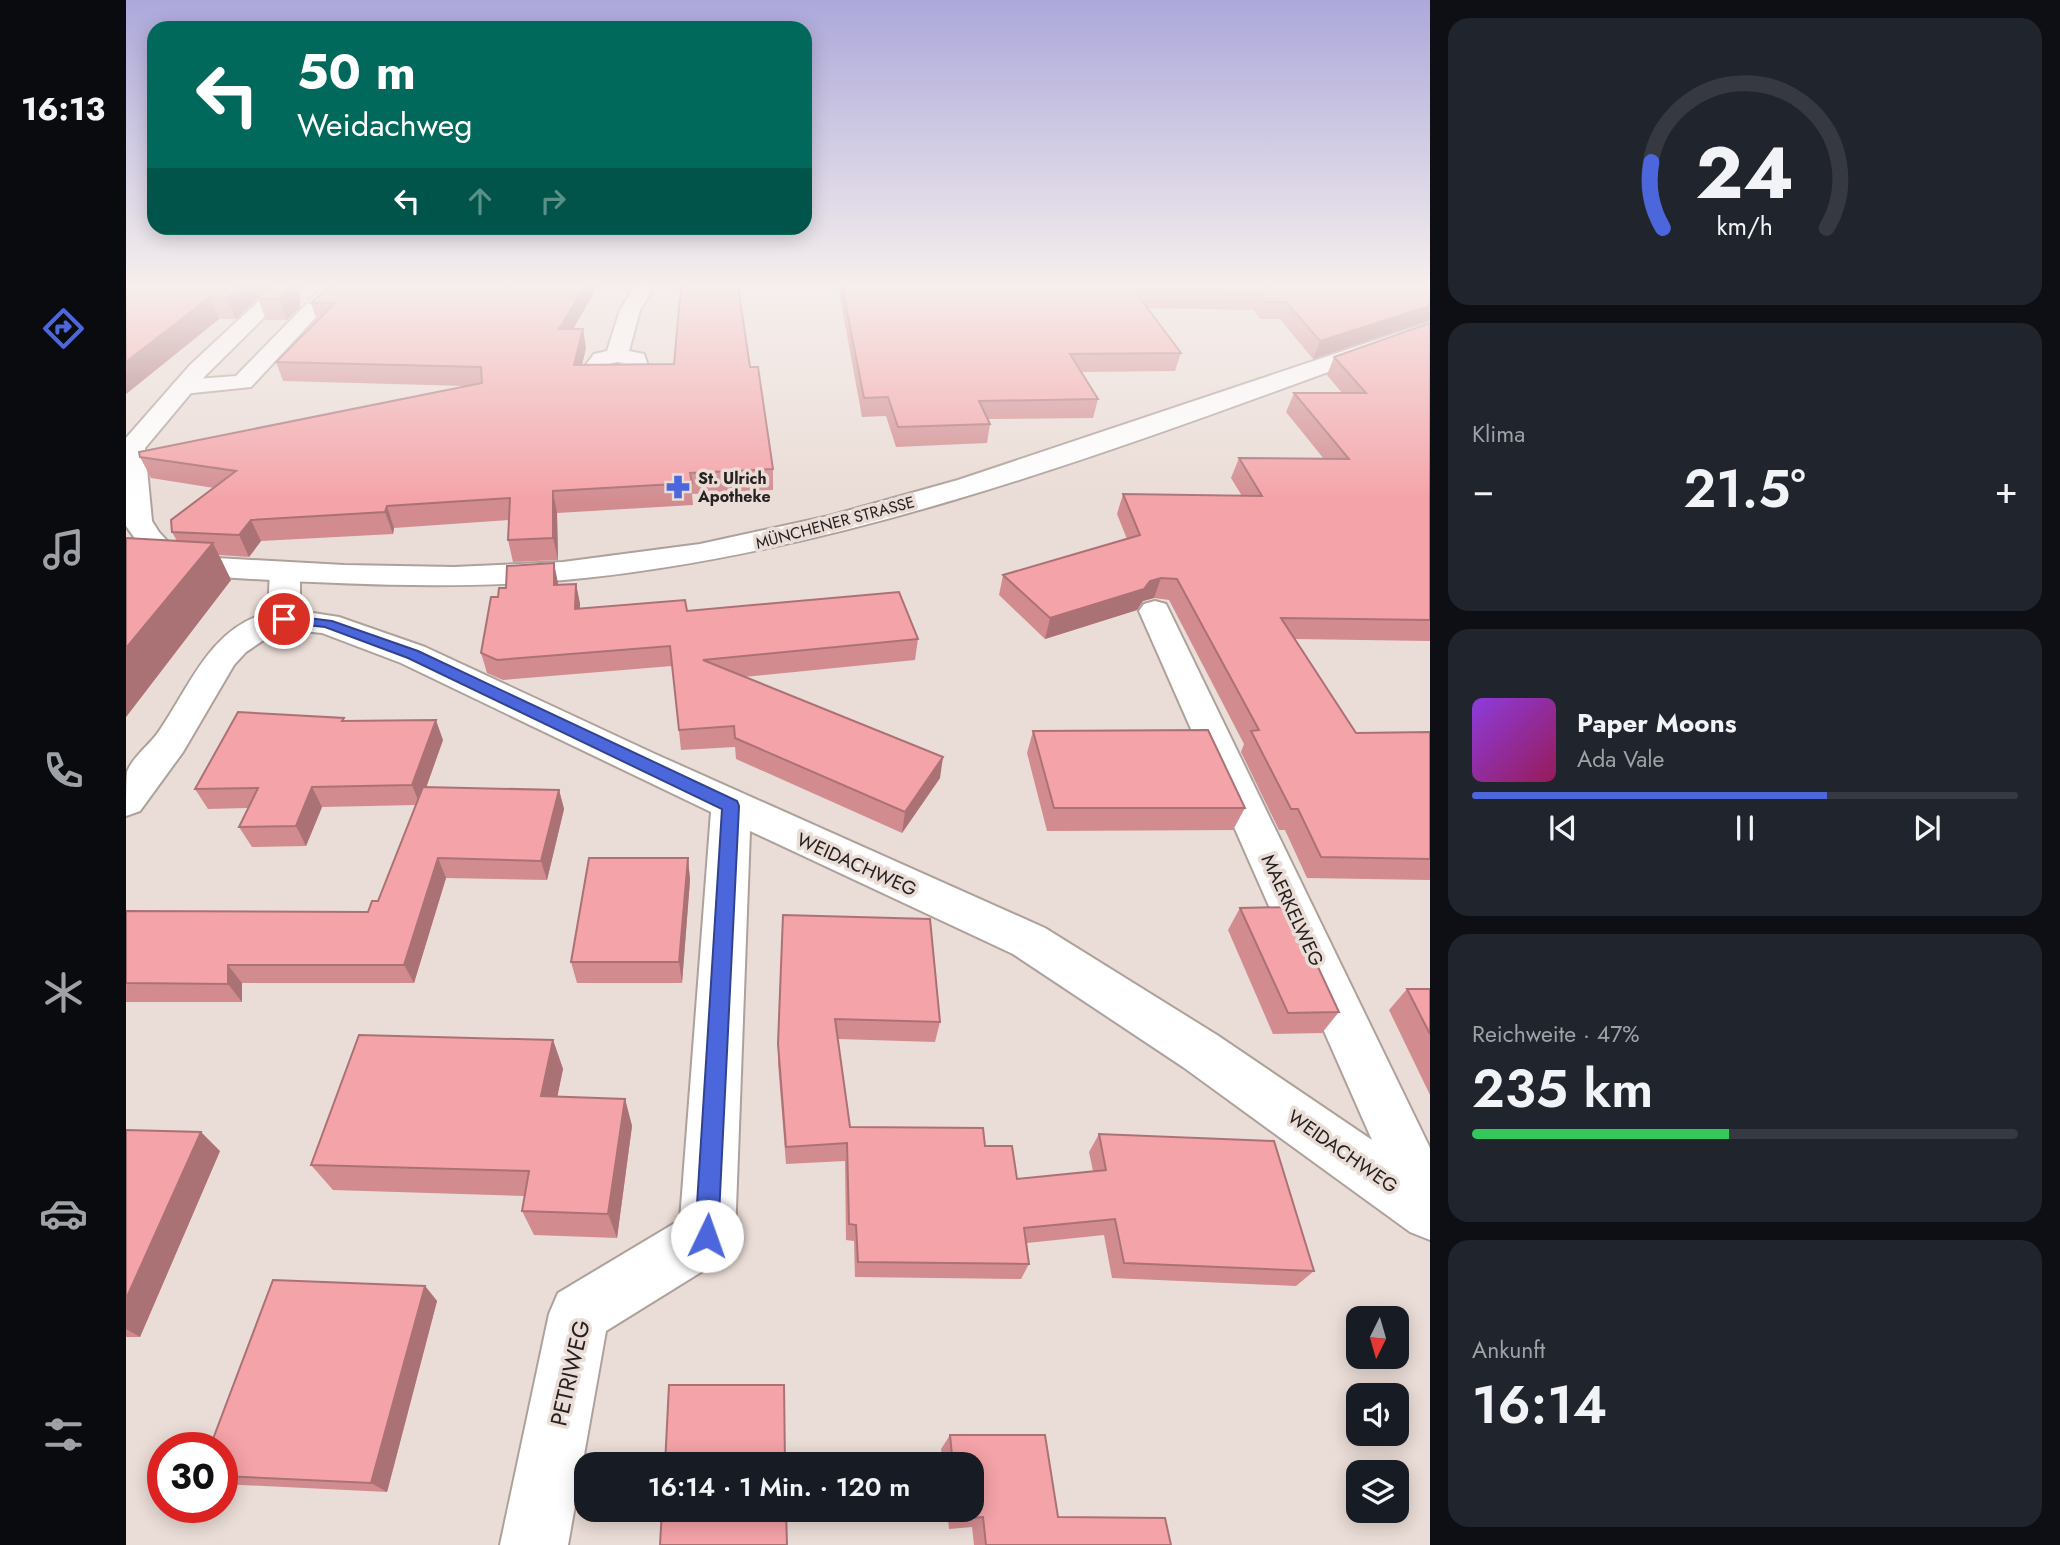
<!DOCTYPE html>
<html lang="de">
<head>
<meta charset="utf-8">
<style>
  body { margin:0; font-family:Jost,sans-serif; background:#20242c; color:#f1f3f6; height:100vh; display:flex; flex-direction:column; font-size:26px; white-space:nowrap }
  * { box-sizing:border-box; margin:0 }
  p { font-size:23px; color:#9ea1a6 }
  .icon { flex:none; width:38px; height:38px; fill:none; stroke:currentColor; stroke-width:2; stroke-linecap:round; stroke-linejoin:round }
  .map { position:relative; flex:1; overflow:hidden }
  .details { display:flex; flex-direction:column; gap:18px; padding:18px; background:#0d0f14; width:630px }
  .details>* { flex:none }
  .top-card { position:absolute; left:21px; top:21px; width:665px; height:214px; border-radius:21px; box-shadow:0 4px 18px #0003; background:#00695c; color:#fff; overflow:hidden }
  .needle { width:46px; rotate:185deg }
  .fabs { position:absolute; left:1220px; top:1306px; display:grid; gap:14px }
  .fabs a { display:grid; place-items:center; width:63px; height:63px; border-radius:14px; background:#171b24; box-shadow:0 4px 18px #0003; font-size:35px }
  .speed { position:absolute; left:21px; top:1432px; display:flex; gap:14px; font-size:35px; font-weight:700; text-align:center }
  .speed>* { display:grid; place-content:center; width:91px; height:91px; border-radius:50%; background:#171b24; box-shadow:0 4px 18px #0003; line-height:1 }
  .speed .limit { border:10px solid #d22; background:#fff; color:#111 }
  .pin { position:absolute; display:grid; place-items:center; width:60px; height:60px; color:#fff; margin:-30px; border:4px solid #fff; border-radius:50%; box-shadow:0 2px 7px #0007 }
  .me { position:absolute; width:77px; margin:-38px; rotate:3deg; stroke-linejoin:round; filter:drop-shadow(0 0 5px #0008) }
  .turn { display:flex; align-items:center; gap:24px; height:147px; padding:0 35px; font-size:32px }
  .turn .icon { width:91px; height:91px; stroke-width:2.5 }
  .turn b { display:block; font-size:49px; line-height:60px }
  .lanes { display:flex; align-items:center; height:66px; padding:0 35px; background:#0003; justify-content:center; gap:35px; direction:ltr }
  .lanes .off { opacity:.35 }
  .big { font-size:52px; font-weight:600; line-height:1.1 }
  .details .card { flex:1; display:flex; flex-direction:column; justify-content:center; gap:10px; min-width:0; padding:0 24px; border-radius:21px; background:#20242c }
  .details .dial { align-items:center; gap:0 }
  .dial svg { height:182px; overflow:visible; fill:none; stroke:#363941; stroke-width:7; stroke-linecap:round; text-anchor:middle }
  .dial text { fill:#f1f3f6; stroke:none }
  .song { display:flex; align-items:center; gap:21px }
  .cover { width:84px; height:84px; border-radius:10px; background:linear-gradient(135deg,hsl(270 70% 55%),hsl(330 70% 35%)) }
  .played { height:7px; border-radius:4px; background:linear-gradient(90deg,#4b67db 65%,#363941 65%) }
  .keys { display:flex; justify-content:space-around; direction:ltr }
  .heat { display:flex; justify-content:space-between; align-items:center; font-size:38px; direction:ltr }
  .charge { height:10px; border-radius:5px; background:linear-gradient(90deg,#34c759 47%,#363941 0) }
  .trip { position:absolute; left:448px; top:1452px; width:410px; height:70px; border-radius:21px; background:#171b24; box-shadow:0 4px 18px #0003; font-weight:600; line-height:70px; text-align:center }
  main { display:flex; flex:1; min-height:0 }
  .tab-bar { display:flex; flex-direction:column; width:126px; justify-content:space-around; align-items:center; background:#090b0e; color:#9ea1a6 }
  .tab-bar .icon { width:49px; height:49px }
  .tab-bar .selected { color:#4b67db }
  .tab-bar b { font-size:32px; color:#f1f3f6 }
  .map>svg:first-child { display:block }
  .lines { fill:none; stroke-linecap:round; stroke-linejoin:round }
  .street-casing { stroke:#aea09b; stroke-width:4 }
  .secondary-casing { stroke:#aea09b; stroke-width:4 }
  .street { fill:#fff; fill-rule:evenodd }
  .secondary { fill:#fff; fill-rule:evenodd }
  .wall { fill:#d28c90 }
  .shaded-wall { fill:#ab7276 }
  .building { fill:#f4a3a8; stroke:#ab7276; stroke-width:2 }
  .route { fill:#4b67db; stroke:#31438e; stroke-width:2 }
  .labels { text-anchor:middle; stroke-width:7; stroke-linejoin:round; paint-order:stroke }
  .far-poi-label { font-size:16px; font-weight:bold; fill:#272220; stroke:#eadcd6; text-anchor:start }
  .far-street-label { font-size:16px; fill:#272220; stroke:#eadcd6 }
  .street-label { font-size:19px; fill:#272220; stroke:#eadcd6 }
  .near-street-label { font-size:23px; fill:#272220; stroke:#eadcd6 }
</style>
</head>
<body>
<main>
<nav class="tab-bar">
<b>16:13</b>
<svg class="icon selected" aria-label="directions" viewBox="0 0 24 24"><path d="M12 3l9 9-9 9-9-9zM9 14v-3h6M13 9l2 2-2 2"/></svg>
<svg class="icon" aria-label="music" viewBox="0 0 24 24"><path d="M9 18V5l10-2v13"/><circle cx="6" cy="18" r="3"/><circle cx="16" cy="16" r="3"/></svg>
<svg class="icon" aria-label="phone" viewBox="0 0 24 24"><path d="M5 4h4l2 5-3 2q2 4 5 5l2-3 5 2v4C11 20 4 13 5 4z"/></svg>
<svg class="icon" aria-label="climate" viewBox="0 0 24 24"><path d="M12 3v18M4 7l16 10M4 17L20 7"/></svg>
<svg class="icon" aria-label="car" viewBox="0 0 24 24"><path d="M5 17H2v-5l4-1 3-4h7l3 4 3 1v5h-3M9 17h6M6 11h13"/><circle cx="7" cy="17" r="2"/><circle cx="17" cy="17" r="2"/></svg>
<svg class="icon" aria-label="filters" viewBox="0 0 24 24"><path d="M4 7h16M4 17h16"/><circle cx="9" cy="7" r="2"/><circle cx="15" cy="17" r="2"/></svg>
</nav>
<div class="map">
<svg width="1304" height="1545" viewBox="0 0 1304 1545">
  <rect width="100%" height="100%" fill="#eadcd6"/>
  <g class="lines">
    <g class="street-casing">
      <g id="street">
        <polygon points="198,286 219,286 125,387 57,394 49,392 45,387 49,382 57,380 110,376"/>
        <path d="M509 286H529L514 310 503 351 518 354 522 366C509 384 471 384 459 366L468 354 481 351 494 310ZM491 362 499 363 483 365 484 364Z"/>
        <path d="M159 562 170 564 174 571V611L213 617 299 647 529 754 919 928 1091 1035 1246 1140 1013 611 1018 604 1029 601 1040 604 1304 1148V1240L1284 1232 1057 1067 887 954 624 831 609 1236 601 1256 480 1331 442 1545H374L423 1314 432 1293 554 1220 585 812 275 663 196 633 158 629 151 631 120 652 108 665 57 752 14 811 0 816C0 804 0 783 1 772 6 758 22 746 31 734 63 689 83 628 142 613L144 571 148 564Z"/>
      </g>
    </g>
    <g class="secondary-casing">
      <path id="secondary" d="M149 286H170L80 375 19 448 26 521 33 532 55 556 218 565 328 567 437 562 574 544 703 516 832 480 1304 322V335C1026 435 733 553 438 580 292 593 145 579 0 572V554L21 555 0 526V438L64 365Z"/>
    </g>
    <use href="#street" class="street"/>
    <use href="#secondary" class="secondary"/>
  </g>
  <g class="wall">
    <polygon points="0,286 174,286 174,307 161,320 140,320 132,298 110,319 93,319 0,394"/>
    <polygon points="203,286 472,286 447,329 460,348 456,365 624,367 647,469 647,490 566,494 567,505 431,513 432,560 387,562 382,540 383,520 268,528 267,534 135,541 123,557 93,555 105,580 0,717 0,538 51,541 46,532 88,488 25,478 14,457 339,386 157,381 150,362 191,320 185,303"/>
    <polygon points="712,286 1304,286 1304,320 1187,359 1154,319 1134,319 1128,310 1021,308 1055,353 1049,371 955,372 972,399 967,418 862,419 864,424 861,443 770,447 760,416 736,417"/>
    <polygon points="1304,323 1304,641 1169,639 1230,733 1304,732 1304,880 1181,878 1159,830 1153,830 1115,752 1118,744 1043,600 1028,598 1017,601 1011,610 919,639 873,595 877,575 1001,539 991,514 997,494 1116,496 1105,478 1113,458 1198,459 1160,412 1168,393 1216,393 1201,375 1208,357"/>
    <polygon points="450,584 454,604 454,609 561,611 792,639 789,660 618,677 814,778 776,833 610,759 609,747 555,750 546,666 377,680 361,673 355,653 372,597 432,585"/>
    <polygon points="219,721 317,740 300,787 433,790 438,809 421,880 320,878 288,983 116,983 116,1002 0,1002 0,911 242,912 252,901 290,805 196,807 180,846 126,847 113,827 122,808 82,809 69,789"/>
    <polygon points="907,731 1119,808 1107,830 921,831 901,753"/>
    <polygon points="562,858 564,880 556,983 451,983 445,962"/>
    <polygon points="1114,908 1213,1012 1196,1033 1147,1034 1102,930"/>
    <polygon points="657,915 814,1022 809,1042 712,1039 724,1127 859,1146 891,1179 967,1171 963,1152 973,1134 1188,1271 1170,1286 986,1278 978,1235 901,1243 903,1264 895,1279 729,1277 728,1241 720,1240 719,1161 660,1164 652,1063"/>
    <polygon points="1281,989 1304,989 1304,1095 1263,1010"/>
    <polygon points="427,1040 437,1069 431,1096 499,1099 506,1126 491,1238 408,1235 396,1211 398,1196 207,1190 185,1165"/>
    <polygon points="0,1130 94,1151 14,1337 0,1337"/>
    <polygon points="299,1286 311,1301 261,1492 96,1484 96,1447"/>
    <polygon points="824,1435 932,1517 1045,1545 848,1545 846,1527 823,1529 821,1510 845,1510 845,1465 817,1465 815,1449"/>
  </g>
  <g class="shaded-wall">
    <polygon points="115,286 145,286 110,319 101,298"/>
    <polygon points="166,286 174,286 174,307 161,320 153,299"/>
    <polygon points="459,286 472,286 436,348 433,329"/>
    <polygon points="84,297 93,319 0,394 0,362"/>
    <polygon points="1304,306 1304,320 1187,359 1194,341"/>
    <polygon points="457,329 460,348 451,385 448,365"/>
    <polygon points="427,491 431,513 432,560 427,538"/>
    <polygon points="261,506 268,528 267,534 259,512"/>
    <polygon points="125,520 135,541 123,557 113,535"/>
    <polygon points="87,543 105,580 0,717 0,648"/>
    <polygon points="428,563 432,583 432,605 428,585"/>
    <polygon points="1035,578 1028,598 1017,601 1011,610 919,639 924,618 1024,581"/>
    <polygon points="450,584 454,604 453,629 449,609"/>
    <polygon points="310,720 317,740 294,805 286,785"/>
    <polygon points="817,757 814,778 776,833 779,812"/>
    <polygon points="186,787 196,807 180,846 170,826"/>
    <polygon points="433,790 438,809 421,880 415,861"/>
    <polygon points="312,858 320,878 288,983 278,965"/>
    <polygon points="562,858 564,880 556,983 553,962"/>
    <polygon points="102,965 116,983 116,1002 102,984"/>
    <polygon points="427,1040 437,1069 426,1123 415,1096"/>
    <polygon points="499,1099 506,1126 491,1238 482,1214"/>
    <polygon points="75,1132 94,1151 14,1337 0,1329 0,1299"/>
    <polygon points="299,1286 311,1301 261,1492 245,1483"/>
  </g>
  <g class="building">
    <polygon points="0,286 115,286 101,298 84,297 0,362"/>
    <polygon points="145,286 166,286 153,299 132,298"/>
    <polygon points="203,286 459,286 433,329 457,329 448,365 548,364 555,286 612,286 624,367 632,367 647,469 564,473 566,483 427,491 427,538 382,540 384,498 261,506 259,512 125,520 113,535 46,532 45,520 110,471 14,457 13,452 356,383 355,367 150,362 209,303 185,303"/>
    <polygon points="716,286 1304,286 1304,306 1194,341 1160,302 1140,302 1134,293 1008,290 1055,353 944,354 972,399 853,401 864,424 772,427 762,397 738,398"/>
    <polygon points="1304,323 1304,620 1155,618 1230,733 1304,732 1304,859 1195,857 1172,809 1165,809 1125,731 1133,730 1051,579 1035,578 1024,581 1018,589 924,618 877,575 1014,535 997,494 1136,496 1113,458 1223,459 1168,393 1240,393 1208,357"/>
    <polygon points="0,538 87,543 0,648"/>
    <polygon points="428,563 428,585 450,584 449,609 559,600 561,611 773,592 792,639 577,660 817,757 779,812 609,738 608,726 553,730 544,646 371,660 355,653 365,597 372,597 373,588 380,588 381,566"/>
    <polygon points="112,712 218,718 216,721 310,720 286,785 186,787 170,826 113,827 132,788 69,789"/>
    <polygon points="1082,730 1119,808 928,808 907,731"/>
    <polygon points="297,787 433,790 415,861 312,858 278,965 102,965 102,984 0,983 0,911 242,912 246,901 252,901"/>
    <polygon points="463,858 562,858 553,962 445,962"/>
    <polygon points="1164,907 1213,1012 1162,1013 1114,908"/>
    <polygon points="657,915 804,919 814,1022 709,1019 724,1127 857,1128 859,1146 886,1146 891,1179 980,1170 973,1134 1148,1141 1188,1271 998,1263 989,1219 898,1228 903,1264 732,1262 730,1225 723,1224 721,1143 660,1147 652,1044"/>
    <polygon points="1281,989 1304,989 1304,1034"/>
    <polygon points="233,1035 427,1040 415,1096 499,1099 482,1214 396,1211 403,1171 185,1165"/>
    <polygon points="0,1130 75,1132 0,1299"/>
    <polygon points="147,1280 299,1286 245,1483 96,1476 96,1447 84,1447"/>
    <polygon points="543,1385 658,1385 659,1465 539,1465"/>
    <polygon points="824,1435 919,1435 932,1517 1039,1518 1045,1545 860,1545 857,1517 833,1519 832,1510 845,1510 845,1465 827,1465"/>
    <polygon points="536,1510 660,1510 661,1545 534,1545"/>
  </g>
  <linearGradient id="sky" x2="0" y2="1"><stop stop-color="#aca8da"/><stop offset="0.57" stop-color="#f6efed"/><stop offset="1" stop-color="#f6efed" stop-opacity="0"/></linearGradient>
  <rect width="1304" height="502" fill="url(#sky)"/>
  <polygon class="route" points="158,615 206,621 292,651 611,801 613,806 592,1236 589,1244 581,1248 573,1244 569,1236 596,809 282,658 199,627 153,622 153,616"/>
  <defs>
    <g id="pharmacy-bare" transform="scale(1.89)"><path d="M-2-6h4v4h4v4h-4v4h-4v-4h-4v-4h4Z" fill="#4b67db" stroke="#eadcd6" stroke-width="2.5" paint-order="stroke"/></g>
  </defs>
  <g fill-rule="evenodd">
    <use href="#pharmacy-bare" x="552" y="487"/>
  </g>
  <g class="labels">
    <g class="far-poi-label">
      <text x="572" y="484">St. Ulrich<tspan x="572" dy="18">Apotheke</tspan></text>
    </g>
    <g class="far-street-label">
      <text transform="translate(709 522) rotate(-15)" y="6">MÜNCHENER STRASSE</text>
    </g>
    <g class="street-label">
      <text transform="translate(731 864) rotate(24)" y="7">WEIDACHWEG</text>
      <text transform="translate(1167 910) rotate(65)" y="7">MAERKELWEG</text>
      <text transform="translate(1217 1151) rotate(35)" y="7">WEIDACHWEG</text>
    </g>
    <g class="near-street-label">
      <text transform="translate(444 1373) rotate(-77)" y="8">PETRIWEG</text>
    </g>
  </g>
</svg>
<div class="fabs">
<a><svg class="needle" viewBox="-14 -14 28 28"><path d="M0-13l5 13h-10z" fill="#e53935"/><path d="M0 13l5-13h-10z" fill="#9ea1a6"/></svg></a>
<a><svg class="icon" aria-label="sound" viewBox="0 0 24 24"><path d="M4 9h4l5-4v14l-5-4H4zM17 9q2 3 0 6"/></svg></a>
<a><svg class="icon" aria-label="layers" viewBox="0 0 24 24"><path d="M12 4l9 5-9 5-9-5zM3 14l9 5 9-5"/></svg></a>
</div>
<div class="speed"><div class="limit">30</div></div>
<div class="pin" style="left:158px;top:619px;background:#d93025"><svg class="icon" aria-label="arrive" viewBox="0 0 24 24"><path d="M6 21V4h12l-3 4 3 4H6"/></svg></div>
<svg class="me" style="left:581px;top:1236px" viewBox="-20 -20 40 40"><circle r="19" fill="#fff"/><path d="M0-13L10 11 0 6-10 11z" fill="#4b67db"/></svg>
<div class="trip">16:14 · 1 Min. · 120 m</div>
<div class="top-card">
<div class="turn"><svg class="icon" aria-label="left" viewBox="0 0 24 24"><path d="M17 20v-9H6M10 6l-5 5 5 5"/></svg><div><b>50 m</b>Weidachweg</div></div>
<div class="lanes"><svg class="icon" aria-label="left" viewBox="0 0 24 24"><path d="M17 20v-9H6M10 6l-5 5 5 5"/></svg><svg class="icon off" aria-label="ahead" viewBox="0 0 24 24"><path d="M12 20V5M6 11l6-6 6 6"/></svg><svg class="icon off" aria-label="right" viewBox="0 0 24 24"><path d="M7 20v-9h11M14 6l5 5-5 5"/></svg></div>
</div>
</div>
<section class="details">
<div class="card dial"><svg viewBox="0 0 100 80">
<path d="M14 69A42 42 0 1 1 86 69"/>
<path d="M14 69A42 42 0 0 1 9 40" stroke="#4b67db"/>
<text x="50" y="56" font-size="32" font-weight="700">24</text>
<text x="50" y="72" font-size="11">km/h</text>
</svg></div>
<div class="card"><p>Klima</p>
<div class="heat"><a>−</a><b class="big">21.5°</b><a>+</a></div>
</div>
<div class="card">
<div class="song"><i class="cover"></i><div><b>Paper Moons</b><p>Ada Vale</p></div></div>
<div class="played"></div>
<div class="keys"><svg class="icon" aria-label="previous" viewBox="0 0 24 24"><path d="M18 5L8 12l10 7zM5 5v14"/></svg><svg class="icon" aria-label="pause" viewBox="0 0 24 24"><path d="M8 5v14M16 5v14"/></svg><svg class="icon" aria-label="next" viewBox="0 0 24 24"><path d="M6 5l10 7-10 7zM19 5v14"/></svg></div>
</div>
<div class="card"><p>Reichweite · 47%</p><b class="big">235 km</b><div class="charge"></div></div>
<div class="card"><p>Ankunft</p><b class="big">16:14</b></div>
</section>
</main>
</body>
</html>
